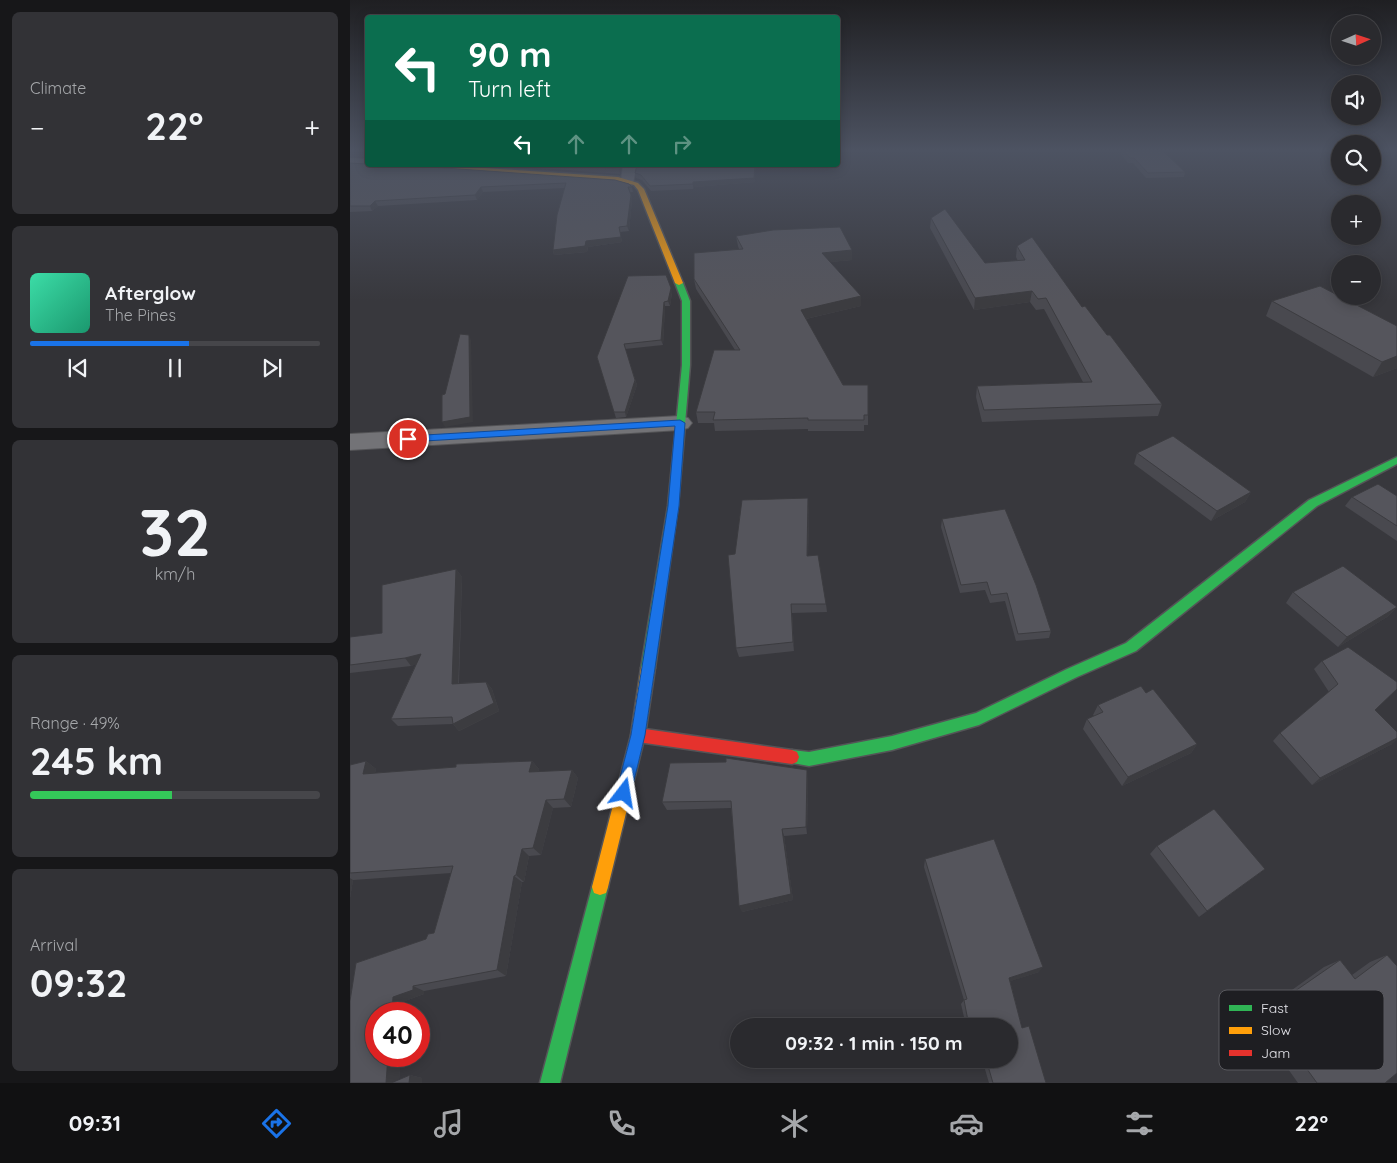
<!DOCTYPE html>
<html lang="en">
<head>
<meta charset="utf-8">
<style>
  body { margin:0; font-family:Quicksand,sans-serif; background:#323236; color:#f1f3f6; height:100vh; display:flex; flex-direction:column; font-size:19px; white-space:nowrap }
  * { box-sizing:border-box; margin:0 }
  p { font-size:16px; color:#a5a7aa }
  .icon { flex:none; width:28px; height:28px; fill:none; stroke:currentColor; stroke-width:2; stroke-linecap:round; stroke-linejoin:round }
  .map { position:relative; flex:1; overflow:hidden }
  .drawer { display:flex; flex-direction:column; gap:12px; padding:12px; background:#171719; width:350px }
  .drawer>* { flex:none }
  .guide { position:absolute; left:15px; top:15px; width:475px; height:152px; border-radius:5px; box-shadow:0 2px 12px #0003,0 0 0 1px #46464a; background:#0b6e4f; color:#fff; overflow:hidden }
  .needle { width:32px; rotate:87deg }
  .tools { position:absolute; left:981px; top:15px; display:grid; gap:10px }
  .tools a { display:grid; place-items:center; width:50px; height:50px; border-radius:50%; background:#2a2a2e; box-shadow:0 2px 12px #0003,0 0 0 1px #46464a; font-size:25px }
  .speed { position:absolute; left:15px; top:1002px; display:flex; gap:10px; font-size:25px; font-weight:700; text-align:center }
  .speed>* { display:grid; place-content:center; width:65px; height:65px; border-radius:50%; background:#2a2a2e; box-shadow:0 2px 12px #0003,0 0 0 1px #46464a; line-height:1 }
  .speed .limit { border:8px solid #d22; background:#fff; color:#111 }
  .pin { position:absolute; display:grid; place-items:center; width:42px; height:42px; color:#fff; margin:-21px; border:2px solid #fff; border-radius:50%; box-shadow:0 1px 5px #0007 }
  .me { position:absolute; width:55px; margin:-28px; rotate:14deg; stroke-linejoin:round; filter:drop-shadow(0 0 4px #0008) }
  .turn { display:flex; align-items:center; gap:18px; height:105px; padding:0 20px; font-size:22px }
  .turn .icon { width:65px; height:65px; stroke-width:2.5 }
  .turn b { display:block; font-size:35px; line-height:42px }
  .lanes { display:flex; align-items:center; height:48px; padding:0 20px; background:#0003; justify-content:center; gap:25px; direction:ltr }
  .lanes .off { opacity:.35 }
  .big { font-size:38px; font-weight:700; line-height:1.1 }
  .drawer .tile { flex:1; display:flex; flex-direction:column; justify-content:center; gap:8px; min-width:0; padding:0 18px; border-radius:8px; background:#323236 }
  .drawer .dial { align-items:center; gap:0 }
  .dial b { font-size:65px; line-height:1 }
  .song { display:flex; align-items:center; gap:15px }
  .cover { width:60px; height:60px; border-radius:8px; background:linear-gradient(135deg,hsl(160 70% 55%),hsl(160 70% 35%)) }
  .played { height:5px; border-radius:2px; background:linear-gradient(90deg,#1a73e8 55%,#46464a 55%) }
  .keys { display:flex; justify-content:space-around; direction:ltr }
  .heat { display:flex; justify-content:space-between; align-items:center; font-size:28px; direction:ltr }
  .charge { height:8px; border-radius:4px; background:linear-gradient(90deg,#34c759 49%,#46464a 0) }
  .trip { position:absolute; left:380px; top:1018px; width:288px; height:50px; border-radius:25px; background:#2a2a2e; box-shadow:0 2px 12px #0003,0 0 0 1px #46464a; font-weight:700; line-height:50px; text-align:center }
  .dock { display:flex; height:80px; justify-content:space-around; align-items:center; background:#111112; color:#a5a7aa }
  .dock .icon { width:35px; height:35px }
  .dock .on { color:#1a73e8 }
  .dock b { font-size:22px; color:#f1f3f6 }
  main { display:flex; flex:1; min-height:0 }
  .map>svg:first-child { display:block }
  .lines { fill:none; stroke-linecap:round; stroke-linejoin:round }
  .street-casing { stroke:#545457; stroke-width:2 }
  .fast-casing { stroke:#545457; stroke-width:3 }
  .slow-casing { stroke:#545457; stroke-width:3 }
  .jam-casing { stroke:#545457; stroke-width:3 }
  .street { fill:#737377; fill-rule:evenodd }
  .fast { fill:#30b455; fill-rule:evenodd }
  .slow { fill:#ff9f0a; fill-rule:evenodd }
  .jam { fill:#e5322d; fill-rule:evenodd }
  .wall { fill:#49494f }
  .shaded-wall { fill:#3c3c40 }
  .building { fill:#55555c; stroke:#3c3c40 }
  .route { fill:#1a73e8; stroke:#114b97 }
  .key { fill:#1e1e22; stroke:#59595e; stroke-width:1 }
  .key-label { font-size:14px; fill:#e4e4ea }
</style>
</head>
<body>
<main>
<section class="drawer">
<div class="tile"><p>Climate</p>
<div class="heat"><a>−</a><b class="big">22°</b><a>+</a></div>
</div>
<div class="tile">
<div class="song"><i class="cover"></i><div><b>Afterglow</b><p>The Pines</p></div></div>
<div class="played"></div>
<div class="keys"><svg class="icon" aria-label="previous" viewBox="0 0 24 24"><path d="M18 5L8 12l10 7zM5 5v14"/></svg><svg class="icon" aria-label="pause" viewBox="0 0 24 24"><path d="M8 5v14M16 5v14"/></svg><svg class="icon" aria-label="next" viewBox="0 0 24 24"><path d="M6 5l10 7-10 7zM19 5v14"/></svg></div>
</div>
<div class="tile dial"><b>32</b><p>km/h</p></div>
<div class="tile"><p>Range · 49%</p><b class="big">245 km</b><div class="charge"></div></div>
<div class="tile"><p>Arrival</p><b class="big">09:32</b></div>
</section>
<div class="map">
<svg width="1047" height="1083" viewBox="0 0 1047 1083">
  <rect width="100%" height="100%" fill="#38383d"/>
  <g class="lines">
    <g class="street-casing">
      <g id="street">
        <polygon points="0,158 18,159 18,165 23,165 18,167 0,166"/>
        <polygon points="273,165 287,165 283,183 278,184 271,180"/>
        <polygon points="330,416 338,418 342,423 338,428 330,430 0,450 0,434"/>
      </g>
    </g>
    <g class="fast-casing">
      <g id="fast">
        <polygon points="326,281 333,283 340,301 340,365 328,506 305,668 303,672 298,674 293,672 291,668 318,506 332,365 332,301 325,283"/>
        <polygon points="1047,457 1047,464 967,506 786,651 727,677 629,725 542,750 459,766 437,762 435,757 437,752 442,750 459,752 542,736 626,713 717,669 776,643 959,500"/>
        <polygon points="250,879 256,881 258,887 210,1083 190,1083 242,887 244,881"/>
      </g>
    </g>
    <g class="slow-casing">
      <g id="slow">
        <polygon points="65,165 92,165 268,177 288,183 294,189 333,283 329,285 325,283 288,190 284,185 268,181 68,167"/>
        <polygon points="298,662 303,664 305,668 295,735 258,887 256,893 250,895 244,893 242,887 281,735 291,668 293,664"/>
      </g>
    </g>
    <g class="jam-casing">
      <polygon id="jam" points="288,728 442,750 447,752 449,757 447,762 442,764 288,742 283,740 281,735 283,730"/>
    </g>
    <use href="#street" class="street"/>
    <use href="#fast" class="fast"/>
    <use href="#slow" class="slow"/>
    <use href="#jam" class="jam"/>
  </g>
  <g class="wall">
    <polygon points="0,149 18,149 17,158 0,157"/>
    <polygon points="666,149 811,149 835,172 834,177 796,178 783,163 778,163 768,150"/>
    <polygon points="0,163 66,166 282,187 283,192 280,192 282,200 279,231 270,232 272,242 238,247 237,252 204,255 203,250 215,188 133,192 127,200 28,206 22,211 0,212"/>
    <polygon points="152,165 272,165 270,174"/>
    <polygon points="285,173 405,182 344,187 343,189 301,191 292,180 286,178"/>
    <polygon points="581,218 635,263 668,261 666,257 667,246 732,307 757,335 812,404 808,416 632,422 626,397 627,386 733,382 694,309 686,310 680,302 624,310 580,228"/>
    <polygon points="386,236 502,250 502,260 480,262 511,296 511,306 456,319 493,385 518,385 518,425 514,425 514,431 458,431 458,429 365,431 364,423 348,423 346,412 385,350 346,289 344,279 389,249 388,246"/>
    <polygon points="322,293 320,306 315,306 313,345 275,349 287,385 276,417 266,418 247,357"/>
    <polygon points="922,301 1047,368 1023,377 916,316"/>
    <polygon points="787,453 901,492 895,502 861,521 784,464"/>
    <polygon points="1047,496 1047,541 995,506 1002,497"/>
    <polygon points="459,507 458,556 476,604 477,612 442,613 444,651 389,657 386,648 385,554"/>
    <polygon points="592,519 701,631 699,638 666,641 655,601 640,603 635,590 610,593 591,527"/>
    <polygon points="106,569 112,577 109,683 136,682 142,689 149,711 109,731 103,724 48,726 41,719 66,664 61,666 0,673 0,637 32,633"/>
    <polygon points="943,592 1047,607 1037,617 988,647 936,603"/>
    <polygon points="972,661 1025,710 1042,744 962,785 923,741 930,733 979,692 964,669"/>
    <polygon points="796,693 847,744 841,753 772,786 733,729 737,719 744,716 743,715 748,705"/>
    <polygon points="16,761 26,769 25,773 106,767 106,764 182,761 189,769 188,772 222,770 228,778 221,807 203,808 191,855 179,856 174,882 172,882 156,976 74,991 74,994 55,1001 54,1014 26,1014 26,1056 51,1056 49,1080 60,1075 72,1078 72,1083 0,1083 0,1001 6,963 76,939 78,934 84,933 101,873 3,880 0,898 0,765"/>
    <polygon points="458,778 457,834 434,836 443,900 392,912 381,808 317,810 312,802"/>
    <polygon points="807,846 915,869 849,917 800,854"/>
    <polygon points="575,859 689,972 660,981 672,1028 696,1083 639,1083 632,1059 659,1059 659,1026 616,1026 611,1004 614,1000 574,867"/>
    <polygon points="1037,955 1035,1083 948,1083 931,1059 950,1045 921,1005 974,967 990,960 1002,975 1020,962"/>
  </g>
  <g class="shaded-wall">
    <polygon points="269,165 272,165 270,174 269,169"/>
    <polygon points="406,165 405,182 344,187 343,189 343,182"/>
    <polygon points="131,187 133,192 127,200 125,195"/>
    <polygon points="281,195 282,200 279,231 277,226"/>
    <polygon points="25,201 28,206 22,211 20,206"/>
    <polygon points="269,227 272,242 238,247 237,252 204,255 203,250 236,241"/>
    <polygon points="502,250 502,260 472,263 472,253"/>
    <polygon points="321,288 322,293 320,306 318,301"/>
    <polygon points="682,291 680,302 624,310 625,298"/>
    <polygon points="511,296 511,306 451,320 451,310"/>
    <polygon points="314,302 315,306 313,345 311,340"/>
    <polygon points="119,335 121,340 123,422 95,427 92,422"/>
    <polygon points="1047,356 1047,368 1023,377 1032,362"/>
    <polygon points="285,380 287,385 276,417 275,412"/>
    <polygon points="901,492 895,502 861,521 867,511"/>
    <polygon points="458,498 459,507 458,565 457,556"/>
    <polygon points="106,569 112,577 108,691 102,684"/>
    <polygon points="441,604 442,613 444,651 443,642"/>
    <polygon points="1047,607 1037,617 988,647 997,637"/>
    <polygon points="71,654 78,661 61,666 55,658"/>
    <polygon points="136,682 142,689 149,711 109,731 103,724"/>
    <polygon points="1047,738 1047,740 1042,744 962,785 970,778"/>
    <polygon points="847,744 841,753 772,786 778,777"/>
    <polygon points="16,761 26,769 23,782 13,774"/>
    <polygon points="182,761 189,769 186,780 179,772"/>
    <polygon points="222,770 228,778 221,807 214,799"/>
    <polygon points="457,770 458,778 457,834 456,827"/>
    <polygon points="196,800 203,808 191,855 183,848"/>
    <polygon points="432,829 434,836 443,900 392,912 389,906"/>
    <polygon points="172,849 179,856 174,882 166,875"/>
    <polygon points="915,869 906,876 849,917 857,911"/>
    <polygon points="164,876 172,882 156,976 147,970"/>
    <polygon points="0,878 3,880 0,898"/>
    <polygon points="693,967 689,972 655,983 659,978"/>
    <polygon points="63,986 74,991 74,994 55,1001 54,1014 42,1014 43,997"/>
    <polygon points="38,1056 51,1056 49,1083 36,1083"/>
    <polygon points="60,1075 72,1078 72,1083 59,1083"/>
  </g>
  <g class="building">
    <polygon points="0,149 18,149 18,158 17,153 0,152"/>
    <polygon points="773,149 811,149 835,172 798,173 784,158 780,158"/>
    <polygon points="0,163 16,164 18,163 18,165 64,165 66,166 265,180 279,184 282,187 278,187 281,195 277,226 269,227 271,237 236,241 235,246 203,250 207,215 216,183 131,187 125,195 25,201 20,206 0,206"/>
    <polygon points="216,165 269,165 269,169"/>
    <polygon points="287,165 405,165 404,178 343,182 343,184 300,186 291,175 285,173"/>
    <polygon points="595,209 635,263 675,260 667,246 682,237 732,307 735,306 757,335 760,335 812,404 634,410 627,386 742,382 696,298 688,299 682,291 625,298 581,218"/>
    <polygon points="490,227 502,250 472,253 511,296 451,310 493,385 518,385 518,415 514,415 514,420 458,420 458,418 363,420 365,412 346,412 364,350 390,350 344,279 344,253 393,249 386,236 423,230"/>
    <polygon points="316,275 321,288 318,301 314,302 311,340 274,344 285,380 275,412 264,412 247,357 278,276"/>
    <polygon points="970,286 1047,326 1047,356 1032,362 922,301"/>
    <polygon points="110,334 119,335 120,417 92,422 92,395 95,394"/>
    <polygon points="823,436 901,492 867,511 787,453"/>
    <polygon points="1028,484 1047,496 1047,526 1002,497"/>
    <polygon points="458,498 457,556 468,555 476,604 441,604 443,642 386,648 378,555 385,554 392,500"/>
    <polygon points="655,509 686,585 701,631 668,634 657,593 641,595 637,582 611,585 592,519"/>
    <polygon points="993,566 1047,607 997,637 943,592"/>
    <polygon points="106,569 102,684 136,682 144,703 103,724 102,717 41,719 71,654 55,658 0,665 0,637 32,633 32,585"/>
    <polygon points="998,647 1047,682 1047,689 1025,710 1047,732 1047,738 970,778 930,733 988,684 972,661"/>
    <polygon points="791,686 796,693 803,689 847,744 778,777 737,719 753,712 748,705"/>
    <polygon points="376,758 457,770 456,827 432,829 441,894 389,906 381,801 312,802 320,763 376,762"/>
    <polygon points="16,761 13,774 106,767 106,764 182,761 179,772 222,770 214,799 196,800 183,848 172,849 166,875 164,876 147,970 63,986 63,990 43,997 42,1014 26,1014 26,1056 38,1056 36,1083 0,1083 0,1001 6,963 76,939 78,934 84,933 103,866 0,873 0,765"/>
    <polygon points="864,809 915,869 857,911 807,846"/>
    <polygon points="644,839 693,967 659,978 672,1028 679,1026 696,1083 643,1083 636,1059 659,1059 659,1026 619,1026 614,1000 617,999 575,859"/>
    <polygon points="1037,955 1047,966 1047,1073 1035,1083 967,1083 946,1054 966,1040 935,998 990,960 1005,979"/>
    <polygon points="60,1075 59,1083 41,1083"/>
  </g>
  <linearGradient id="sky" x2="0" y2="1"><stop stop-color="#1f1f22"/><stop offset="0.5" stop-color="#4d5362"/><stop offset="1" stop-color="#4d5362" stop-opacity="0"/></linearGradient>
  <rect width="1047" height="301" fill="url(#sky)"/>
  <polygon class="route" points="330,420 335,423 329,506 295,735 281,793 279,798 274,800 268,798 266,793 281,735 318,506 325,426 58,442 53,439 58,436"/>
  <rect x="869" y="990" width="165" height="80" rx="8" class="key"/>
  <rect x="879" y="1005" width="23" height="6" fill="#30b455"/>
  <rect x="879" y="1027" width="23" height="7" fill="#ff9f0a"/>
  <rect x="879" y="1050" width="23" height="6" fill="#e5322d"/>
  <g class="key-label">
    <text x="911" y="1013">Fast</text>
    <text x="911" y="1035">Slow</text>
    <text x="911" y="1058">Jam</text>
  </g>
</svg>
<div class="tools">
<a><svg class="needle" viewBox="-14 -14 28 28"><path d="M0-13l5 13h-10z" fill="#e53935"/><path d="M0 13l5-13h-10z" fill="#a5a7aa"/></svg></a>
<a><svg class="icon" aria-label="sound" viewBox="0 0 24 24"><path d="M4 9h4l5-4v14l-5-4H4zM17 9q2 3 0 6"/></svg></a>
<a><svg class="icon" aria-label="search" viewBox="0 0 24 24"><circle cx="10" cy="10" r="6"/><path d="M15 15l6 6"/></svg></a>
<a>+</a>
<a>−</a>
</div>
<div class="speed"><div class="limit">40</div></div>
<div class="pin" style="left:58px;top:439px;background:#d93025"><svg class="icon" aria-label="arrive" viewBox="0 0 24 24"><path d="M6 21V4h12l-3 4 3 4H6"/></svg></div>
<svg class="me" style="left:274px;top:793px" viewBox="-20 -20 40 40"><path d="M0-17L14 15 0 8-14 15z" fill="#1a73e8" stroke="#fff" stroke-width="4"/></svg>
<div class="trip">09:32 · 1 min · 150 m</div>
<div class="guide">
<div class="turn"><svg class="icon" aria-label="left" viewBox="0 0 24 24"><path d="M17 20v-9H6M10 6l-5 5 5 5"/></svg><div><b>90 m</b>Turn left</div></div>
<div class="lanes"><svg class="icon" aria-label="left" viewBox="0 0 24 24"><path d="M17 20v-9H6M10 6l-5 5 5 5"/></svg><svg class="icon off" aria-label="ahead" viewBox="0 0 24 24"><path d="M12 20V5M6 11l6-6 6 6"/></svg><svg class="icon off" aria-label="ahead" viewBox="0 0 24 24"><path d="M12 20V5M6 11l6-6 6 6"/></svg><svg class="icon off" aria-label="right" viewBox="0 0 24 24"><path d="M7 20v-9h11M14 6l5 5-5 5"/></svg></div>
</div>
</div>
</main>
<nav class="dock">
<b>09:31</b>
<svg class="icon on" aria-label="directions" viewBox="0 0 24 24"><path d="M12 3l9 9-9 9-9-9zM9 14v-3h6M13 9l2 2-2 2"/></svg>
<svg class="icon" aria-label="music" viewBox="0 0 24 24"><path d="M9 18V5l10-2v13"/><circle cx="6" cy="18" r="3"/><circle cx="16" cy="16" r="3"/></svg>
<svg class="icon" aria-label="phone" viewBox="0 0 24 24"><path d="M5 4h4l2 5-3 2q2 4 5 5l2-3 5 2v4C11 20 4 13 5 4z"/></svg>
<svg class="icon" aria-label="climate" viewBox="0 0 24 24"><path d="M12 3v18M4 7l16 10M4 17L20 7"/></svg>
<svg class="icon" aria-label="car" viewBox="0 0 24 24"><path d="M5 17H2v-5l4-1 3-4h7l3 4 3 1v5h-3M9 17h6M6 11h13"/><circle cx="7" cy="17" r="2"/><circle cx="17" cy="17" r="2"/></svg>
<svg class="icon" aria-label="filters" viewBox="0 0 24 24"><path d="M4 7h16M4 17h16"/><circle cx="9" cy="7" r="2"/><circle cx="15" cy="17" r="2"/></svg>
<b>22°</b>
</nav>
</body>
</html>
